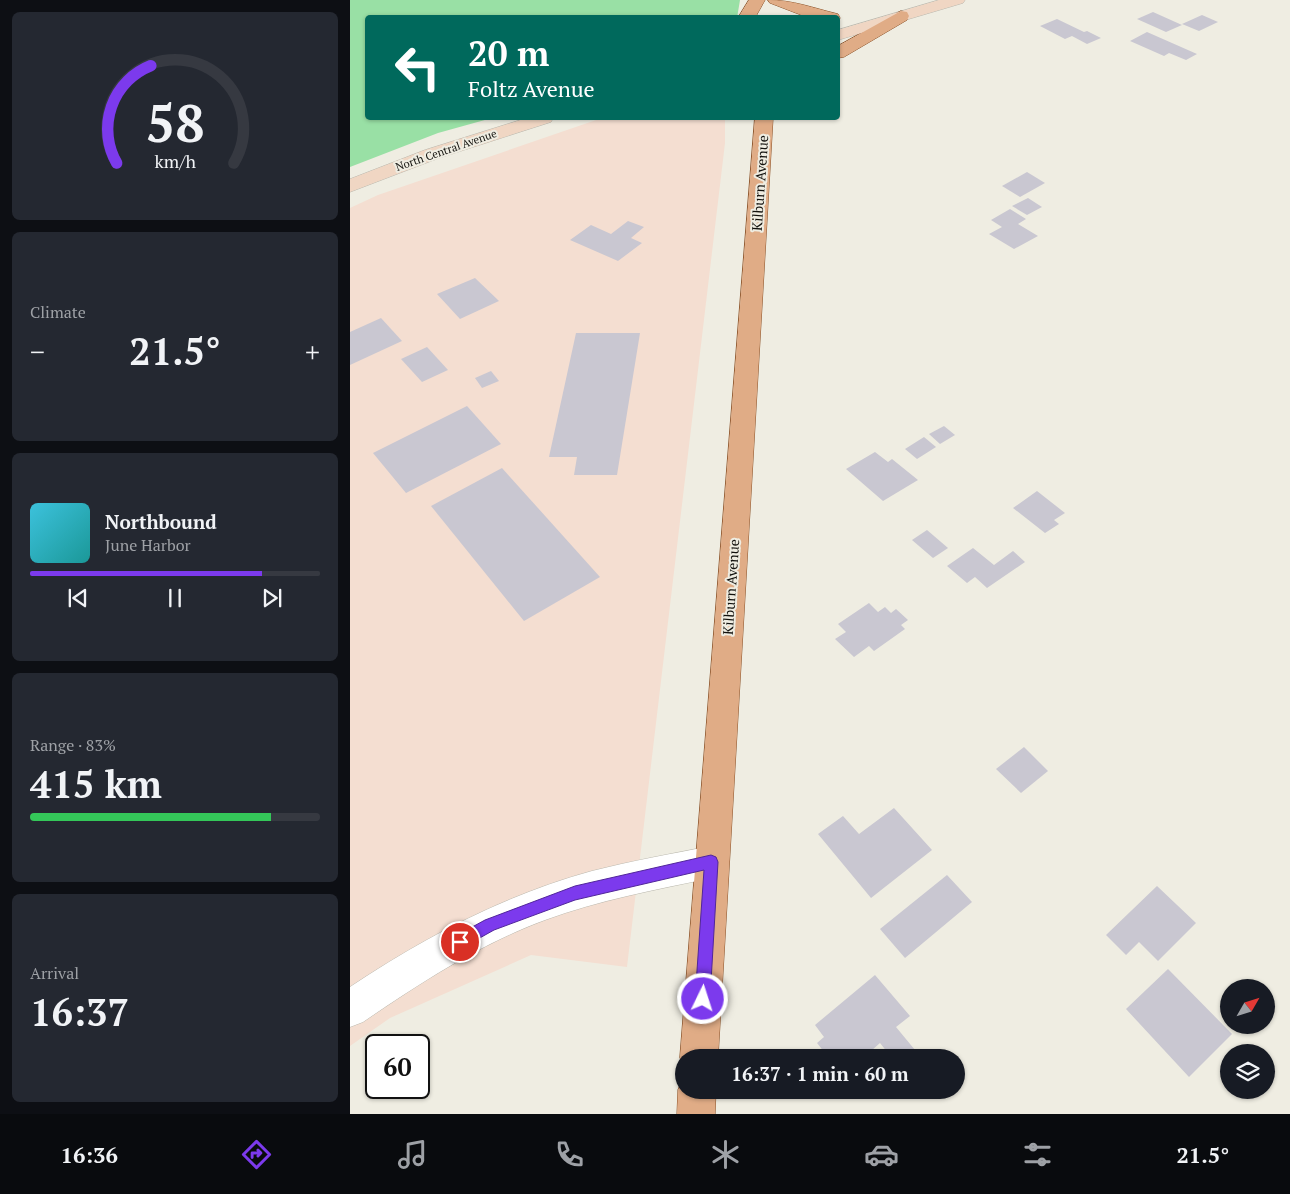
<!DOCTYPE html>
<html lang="en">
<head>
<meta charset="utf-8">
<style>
  body { margin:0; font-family:"PT Serif",serif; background:#242831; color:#f1f3f6; height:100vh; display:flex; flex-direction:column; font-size:19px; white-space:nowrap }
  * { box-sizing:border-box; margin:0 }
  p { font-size:16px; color:#9ea1a6 }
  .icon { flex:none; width:28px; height:28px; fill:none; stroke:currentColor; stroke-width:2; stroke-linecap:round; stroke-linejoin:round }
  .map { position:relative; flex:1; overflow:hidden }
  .details { display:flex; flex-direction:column; gap:12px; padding:12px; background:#0d0f14; width:350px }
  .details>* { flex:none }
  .banner { position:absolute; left:15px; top:15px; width:475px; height:105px; border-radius:5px; box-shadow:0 1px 4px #0004; background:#00695c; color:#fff; overflow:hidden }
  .needle { width:32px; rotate:51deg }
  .buttons { position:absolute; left:870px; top:979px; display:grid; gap:10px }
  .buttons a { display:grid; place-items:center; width:55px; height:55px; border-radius:50%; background:#171b24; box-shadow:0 1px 4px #0004; font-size:25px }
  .speed { position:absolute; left:15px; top:1034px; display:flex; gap:10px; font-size:25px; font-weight:700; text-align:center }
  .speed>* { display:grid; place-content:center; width:65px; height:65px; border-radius:50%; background:#171b24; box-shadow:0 1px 4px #0004; line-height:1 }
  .speed .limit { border:2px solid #111; border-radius:8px; background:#fff; color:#111 }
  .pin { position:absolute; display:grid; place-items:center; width:42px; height:42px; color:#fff; margin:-21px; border:2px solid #fff; border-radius:50%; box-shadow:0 1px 5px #0007 }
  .me { position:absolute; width:55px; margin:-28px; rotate:4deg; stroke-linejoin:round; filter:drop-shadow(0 0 4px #0008) }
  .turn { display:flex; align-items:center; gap:18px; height:105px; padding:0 20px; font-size:22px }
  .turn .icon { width:65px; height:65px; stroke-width:2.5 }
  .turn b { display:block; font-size:35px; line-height:42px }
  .big { font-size:38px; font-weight:600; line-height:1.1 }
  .details .widget { flex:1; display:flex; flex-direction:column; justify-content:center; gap:8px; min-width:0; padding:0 18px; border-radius:8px; background:#242831 }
  .details .dial { align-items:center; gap:0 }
  .dial svg { height:130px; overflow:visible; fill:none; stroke:#363941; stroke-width:7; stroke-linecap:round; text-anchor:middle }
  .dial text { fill:#f1f3f6; stroke:none }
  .song { display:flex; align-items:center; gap:15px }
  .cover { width:60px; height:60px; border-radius:8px; background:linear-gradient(135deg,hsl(190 70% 55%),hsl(180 70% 35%)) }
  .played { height:5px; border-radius:2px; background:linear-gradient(90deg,#7c3aed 80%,#363941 80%) }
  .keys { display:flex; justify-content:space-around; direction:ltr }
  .heat { display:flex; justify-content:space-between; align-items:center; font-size:28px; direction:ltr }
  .charge { height:8px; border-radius:4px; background:linear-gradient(90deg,#34c759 83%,#363941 0) }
  .trip { position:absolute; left:325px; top:1049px; width:290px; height:50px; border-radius:25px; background:#171b24; box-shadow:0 1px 4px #0004; font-weight:600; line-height:50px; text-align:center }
  .menu { display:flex; height:80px; justify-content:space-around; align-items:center; background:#090b0e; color:#9ea1a6 }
  .menu .icon { width:35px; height:35px }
  .menu .selected { color:#7c3aed }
  .menu b { font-size:22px; color:#f1f3f6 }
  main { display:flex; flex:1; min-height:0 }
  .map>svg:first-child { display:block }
  .industrial { fill:#f4ded1 }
  .green { fill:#99e0a5 }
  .building { fill:#c9c7d1 }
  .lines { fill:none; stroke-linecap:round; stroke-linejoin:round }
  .street-casing { stroke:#bab8ae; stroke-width:1 }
  .secondary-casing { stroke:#bab8ae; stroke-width:1 }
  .primary-casing { stroke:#8b5228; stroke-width:1 }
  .street { fill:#fff; fill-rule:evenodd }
  .secondary { fill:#f0d6c3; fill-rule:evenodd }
  .primary { fill:#e0ac86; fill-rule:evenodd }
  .route { fill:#7c3aed; stroke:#51269a }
  .labels { text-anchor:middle; stroke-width:4; stroke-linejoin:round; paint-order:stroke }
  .far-street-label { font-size:11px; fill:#12110d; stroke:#efede2 }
  .street-label { font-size:14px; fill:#12110d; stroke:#efede2 }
</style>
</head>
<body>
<main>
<section class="details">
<div class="widget dial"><svg viewBox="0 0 100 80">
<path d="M14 69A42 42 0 1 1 86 69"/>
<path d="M14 69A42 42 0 0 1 35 9" stroke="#7c3aed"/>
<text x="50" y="56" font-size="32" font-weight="700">58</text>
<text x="50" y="72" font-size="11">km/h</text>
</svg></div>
<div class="widget"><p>Climate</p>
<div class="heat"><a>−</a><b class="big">21.5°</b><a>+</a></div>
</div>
<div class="widget">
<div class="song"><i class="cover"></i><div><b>Northbound</b><p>June Harbor</p></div></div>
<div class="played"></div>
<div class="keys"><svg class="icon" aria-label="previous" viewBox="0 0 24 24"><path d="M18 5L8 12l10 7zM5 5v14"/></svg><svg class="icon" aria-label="pause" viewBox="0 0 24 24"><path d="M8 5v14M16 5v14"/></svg><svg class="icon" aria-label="next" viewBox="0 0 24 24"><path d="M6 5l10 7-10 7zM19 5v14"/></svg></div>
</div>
<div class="widget"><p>Range · 83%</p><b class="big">415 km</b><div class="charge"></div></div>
<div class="widget"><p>Arrival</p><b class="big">16:37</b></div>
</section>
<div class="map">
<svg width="940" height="1114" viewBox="0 0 940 1114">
  <rect width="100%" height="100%" fill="#efede2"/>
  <polygon class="industrial" points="252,118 375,119 375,143 277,967 181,955 40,1018 0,1046 0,208 28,195"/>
  <polygon class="green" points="0,0 390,0 387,18 18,18 18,118 142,118 88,133 0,167"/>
  <g class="building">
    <polygon points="803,12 832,25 816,32 787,19"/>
    <polygon points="852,15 868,22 849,31 832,24"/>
    <polygon points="707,19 734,32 737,31 751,38 737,44 722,36 715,39 690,26"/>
    <polygon points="797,32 847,54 836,60 819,53 814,56 780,41"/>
    <polygon points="677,172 695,183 670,197 652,186"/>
    <polygon points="678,198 692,207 677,215 662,206"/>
    <polygon points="660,209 676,219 668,224 688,236 664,249 639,234 652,227 641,220"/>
    <polygon points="278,221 294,227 281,238 292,243 268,261 220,240 241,225 261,234"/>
    <polygon points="125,278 149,301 110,319 87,294"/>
    <polygon points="31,318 52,341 0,365 0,332"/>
    <polygon points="226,333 290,333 267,475 224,475 227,457 199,457"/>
    <polygon points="77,347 98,370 72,382 51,359"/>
    <polygon points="141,371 149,381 132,388 125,378"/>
    <polygon points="117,406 151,444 56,493 23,453"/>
    <polygon points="594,426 605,435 590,444 579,434"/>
    <polygon points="574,437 586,447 567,459 555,449"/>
    <polygon points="525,452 538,462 542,459 568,480 533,501 496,469"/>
    <polygon points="152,468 250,577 174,621 81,506"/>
    <polygon points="687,491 715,513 704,520 709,524 695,533 663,508"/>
    <polygon points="577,530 598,548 583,558 562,540"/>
    <polygon points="623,548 644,565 663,551 675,562 637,588 625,577 617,583 597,566"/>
    <polygon points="519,603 528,612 535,607 541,613 546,609 558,620 551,625 555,629 524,651 519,646 504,657 485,639 496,632 488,624"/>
    <polygon points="674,747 698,771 671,793 646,769"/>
    <polygon points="544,808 582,850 521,898 468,834 493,816 509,834"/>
    <polygon points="597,875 622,902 555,958 530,929"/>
    <polygon points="807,886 846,923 808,961 789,942 776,955 756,935"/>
    <polygon points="818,969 882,1034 839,1077 776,1009"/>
    <polygon points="525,975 560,1016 546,1027 565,1050 557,1058 542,1058 530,1043 513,1058 479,1058 467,1043 474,1037 465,1025"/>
  </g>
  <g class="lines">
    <g class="street-casing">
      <path id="street" d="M361 846 373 851 378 862 373 873 361 878C305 890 249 900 195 920 130 944 70 983 13 1022L0 1027V987C75 937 155 895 242 871 281 861 321 854 361 846Z"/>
    </g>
    <g class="secondary-casing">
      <g id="secondary">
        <polygon points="589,0 615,0 613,3 488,40 488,30"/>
        <polygon points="177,118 203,118 201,122 89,158 0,192 0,179 75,150"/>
      </g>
    </g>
    <g class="primary-casing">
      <g id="primary">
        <polygon points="399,0 415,0 405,18 388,18"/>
        <path d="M418 0C443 0 463 8 488 14L490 18 488 22V18H459L420 3Z"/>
        <polygon points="551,11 557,12 559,16 557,20 494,57 488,58 488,46"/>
        <polygon points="405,118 423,118 368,1058 334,1058 334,1066 330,1058"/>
        <polygon points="334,1076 334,1090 366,1090 365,1114 327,1114 328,1090"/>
      </g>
    </g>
    <use href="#street" class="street"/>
    <use href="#secondary" class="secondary"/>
    <use href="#primary" class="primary"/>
  </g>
  <polygon class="route" points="361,855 366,857 368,862 360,999 358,1004 353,1006 347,1004 345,999 354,870 225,900 144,930 110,949 104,947 102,942 104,937 135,920 225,886"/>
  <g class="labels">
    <g class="far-street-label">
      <text transform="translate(96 150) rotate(-19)" y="4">North Central Avenue</text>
    </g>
    <g class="street-label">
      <text transform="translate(410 183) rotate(-86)" y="5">Kilburn Avenue</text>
      <text transform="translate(381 587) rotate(-86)" y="5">Kilburn Avenue</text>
    </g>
  </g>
</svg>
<div class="buttons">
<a><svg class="needle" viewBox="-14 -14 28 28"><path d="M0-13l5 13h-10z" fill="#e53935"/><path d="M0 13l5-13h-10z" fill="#9ea1a6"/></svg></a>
<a><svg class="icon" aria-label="layers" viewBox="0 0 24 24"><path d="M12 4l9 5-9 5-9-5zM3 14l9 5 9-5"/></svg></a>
</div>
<div class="speed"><div class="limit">60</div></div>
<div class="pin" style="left:110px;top:942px;background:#d93025"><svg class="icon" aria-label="arrive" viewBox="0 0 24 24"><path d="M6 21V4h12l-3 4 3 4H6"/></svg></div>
<svg class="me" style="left:353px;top:999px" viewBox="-20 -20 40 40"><circle r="17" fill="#7c3aed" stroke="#fff" stroke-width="3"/><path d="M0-11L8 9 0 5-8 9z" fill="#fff"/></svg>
<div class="trip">16:37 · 1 min · 60 m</div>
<div class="banner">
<div class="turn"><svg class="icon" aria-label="left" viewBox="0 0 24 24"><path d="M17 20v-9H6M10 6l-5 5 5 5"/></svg><div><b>20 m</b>Foltz Avenue</div></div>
</div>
</div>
</main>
<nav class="menu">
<b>16:36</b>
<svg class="icon selected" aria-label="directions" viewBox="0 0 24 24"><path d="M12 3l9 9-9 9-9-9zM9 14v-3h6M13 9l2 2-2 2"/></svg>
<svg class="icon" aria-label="music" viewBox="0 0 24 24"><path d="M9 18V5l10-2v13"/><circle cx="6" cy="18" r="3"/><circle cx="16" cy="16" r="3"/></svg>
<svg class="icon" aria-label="phone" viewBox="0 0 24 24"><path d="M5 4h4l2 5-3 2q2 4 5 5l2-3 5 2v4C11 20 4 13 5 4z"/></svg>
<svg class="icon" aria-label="climate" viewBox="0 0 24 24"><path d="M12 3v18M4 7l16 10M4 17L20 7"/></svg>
<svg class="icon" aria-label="car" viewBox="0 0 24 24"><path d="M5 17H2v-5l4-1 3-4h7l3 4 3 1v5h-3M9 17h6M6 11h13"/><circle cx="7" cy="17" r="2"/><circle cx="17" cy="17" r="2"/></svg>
<svg class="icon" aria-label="filters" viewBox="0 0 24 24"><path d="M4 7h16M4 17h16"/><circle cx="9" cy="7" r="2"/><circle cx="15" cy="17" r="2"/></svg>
<b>21.5°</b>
</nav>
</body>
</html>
